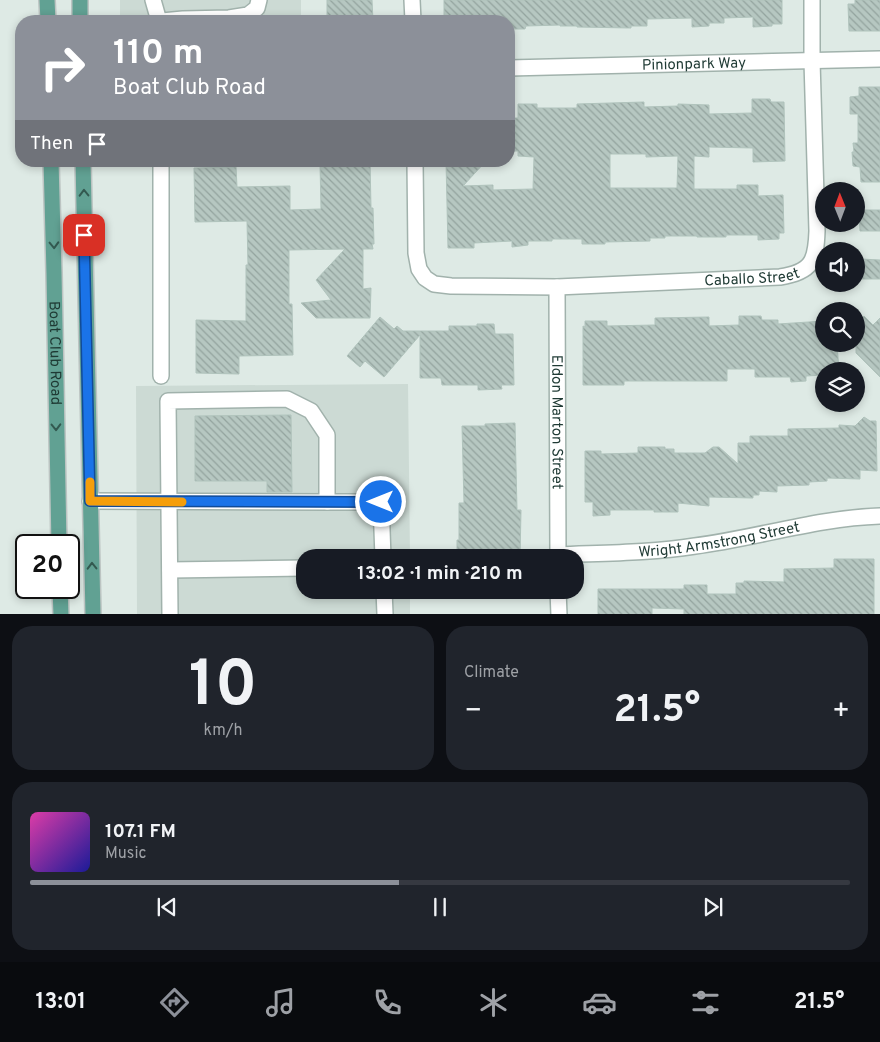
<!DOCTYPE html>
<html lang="en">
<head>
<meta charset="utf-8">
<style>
  body { margin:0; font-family:Overpass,sans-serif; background:#20242c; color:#f1f3f6; height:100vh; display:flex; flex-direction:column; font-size:19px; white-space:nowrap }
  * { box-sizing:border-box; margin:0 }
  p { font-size:16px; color:#9ea1a6 }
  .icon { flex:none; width:28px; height:28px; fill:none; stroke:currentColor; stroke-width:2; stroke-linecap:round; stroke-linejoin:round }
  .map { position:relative; height:614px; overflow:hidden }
  .side { display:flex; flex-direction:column; gap:12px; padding:12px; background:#0d0f14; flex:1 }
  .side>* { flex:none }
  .hud { position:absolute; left:15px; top:15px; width:500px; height:152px; border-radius:20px; box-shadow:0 2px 8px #0003; background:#8c9099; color:#fff; overflow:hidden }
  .needle { width:32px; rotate:359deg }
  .controls { position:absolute; left:815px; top:182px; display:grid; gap:10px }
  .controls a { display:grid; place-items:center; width:50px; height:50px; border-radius:50%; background:#171b24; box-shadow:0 2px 8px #0003; font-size:25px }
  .speed { position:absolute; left:15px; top:534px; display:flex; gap:10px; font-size:25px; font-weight:700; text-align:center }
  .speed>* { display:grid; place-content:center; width:65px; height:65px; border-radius:50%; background:#171b24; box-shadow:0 2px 8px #0003; line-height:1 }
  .speed .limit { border:2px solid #111; border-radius:8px; background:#fff; color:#111 }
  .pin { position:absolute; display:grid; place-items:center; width:42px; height:42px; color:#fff; margin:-21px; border-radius:10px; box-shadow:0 2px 8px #0006 }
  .me { position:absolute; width:55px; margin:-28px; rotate:270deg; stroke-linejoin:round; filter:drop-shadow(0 0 4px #0008) }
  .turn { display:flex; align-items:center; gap:18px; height:105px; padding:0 15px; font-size:22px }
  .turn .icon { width:65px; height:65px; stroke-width:2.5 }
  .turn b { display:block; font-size:35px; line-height:42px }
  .then { display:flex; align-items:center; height:48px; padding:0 15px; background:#0003; gap:10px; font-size:19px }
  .big { font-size:38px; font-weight:700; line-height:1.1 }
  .side .card { flex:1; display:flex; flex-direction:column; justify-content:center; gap:8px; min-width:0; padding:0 18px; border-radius:20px; background:#20242c }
  .side .dial { align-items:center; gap:0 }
  .dial b { font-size:65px; line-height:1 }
  .song { display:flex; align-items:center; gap:15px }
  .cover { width:60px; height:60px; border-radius:8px; background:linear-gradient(135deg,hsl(320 70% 55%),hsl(240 70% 35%)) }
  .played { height:5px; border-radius:2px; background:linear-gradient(90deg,#8c9099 45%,#363941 45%) }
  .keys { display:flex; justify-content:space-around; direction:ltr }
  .heat { display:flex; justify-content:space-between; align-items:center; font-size:28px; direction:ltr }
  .side .tiles { flex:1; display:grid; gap:12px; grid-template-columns:1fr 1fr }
  .card:last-child { grid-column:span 2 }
  .trip { position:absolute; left:296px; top:549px; width:288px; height:50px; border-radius:20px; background:#171b24; box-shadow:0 2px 8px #0003; font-weight:700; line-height:50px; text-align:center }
  .menu { display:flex; height:80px; justify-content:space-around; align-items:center; background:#090b0e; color:#9ea1a6 }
  .menu .icon { width:35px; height:35px }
  .menu .current { color:#8c9099 }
  .menu b { font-size:22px; color:#f1f3f6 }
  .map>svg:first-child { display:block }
  .built { fill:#ccdad4 }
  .building { fill:url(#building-back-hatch); stroke:#b0c3bc; fill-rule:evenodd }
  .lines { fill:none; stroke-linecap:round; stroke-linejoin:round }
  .minor-casing { stroke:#a1b2ac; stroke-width:18 }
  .major-casing { stroke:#bcc4c2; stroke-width:18 }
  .minor { stroke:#fff; stroke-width:15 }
  .major { stroke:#61a193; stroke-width:15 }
  .oneway { stroke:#335950 }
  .route-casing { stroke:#114b97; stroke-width:12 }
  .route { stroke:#1a73e8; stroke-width:9 }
  .slow { stroke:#f59e0b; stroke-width:9 }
  .labels { text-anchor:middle; stroke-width:4; stroke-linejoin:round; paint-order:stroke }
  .street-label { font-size:15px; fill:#1f3a34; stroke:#eef7f3 }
</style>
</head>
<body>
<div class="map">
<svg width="880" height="615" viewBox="0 0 880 615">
  <defs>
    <pattern id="building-back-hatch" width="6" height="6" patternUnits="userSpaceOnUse" patternTransform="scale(1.25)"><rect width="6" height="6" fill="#b6c7c1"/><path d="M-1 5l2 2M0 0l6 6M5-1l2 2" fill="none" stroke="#93a39e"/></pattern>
  </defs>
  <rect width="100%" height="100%" fill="#deeae5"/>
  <g class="built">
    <rect x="120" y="0" width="181" height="21"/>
    <polygon points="408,384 410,557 305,558 305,590 410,590 410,614 137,614 136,386"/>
  </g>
  <g class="building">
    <polygon points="327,0 372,0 373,21 327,21"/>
    <polygon points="444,0 782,0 782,24 772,24 772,26 753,27 753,17 724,18 724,23 709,23 709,26 692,27 692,18 647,19 647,26 631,26 631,28 577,27 577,26 560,26 560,25 526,26 525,29 509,29 509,21 444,21"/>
    <polygon points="855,0 880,0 880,31 849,31 848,4 855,4"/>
    <polygon points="859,87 880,87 880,182 861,182 860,167 853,166 852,152 854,152 853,143 858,143 858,114 850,114 850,97 859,96"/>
    <path d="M752 99H770L771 102H784L785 161 753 162V148L709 147V157L694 156V189H737V185H758V196L783 195 784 233H779V239L758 240V235H726V237H697V236H665V238H650V241L605 242V244H582V239H552V241H528V245L512 247V241L474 243V248H448L446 161H486L463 186 493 185V190L533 189 534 157 518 156V151H509V118H518V104H537V108H577V104L644 102V107L678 106V104L709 105V114L752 113ZM610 154H646V157L678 156 677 188H610Z"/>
    <polygon points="370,161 371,208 373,208 374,244 372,244 373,249 363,249 363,289 371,288 370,318 316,318 301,303 331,300 316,280 345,249 289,250 289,304 292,304 293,355 239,356 239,374 196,373 196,320 246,321 246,265 248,265 247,221 195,222 194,168 236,167 237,187 290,186 290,210 321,209 320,163"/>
    <polygon points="859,210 880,210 880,231 860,231"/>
    <polygon points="861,259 880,260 880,279 861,279"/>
    <polygon points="739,316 761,316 762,320 778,320 778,324 824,321 824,344 837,344 839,371 824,371 824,375 806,376 806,381 791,382 790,377 755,377 755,369 727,369 727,381 624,381 624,385 583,385 583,326 585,327 585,321 607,321 607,326 655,325 655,318 709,317 709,326 739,325"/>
    <polygon points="864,316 873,325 880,318 880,377 856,353 856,323"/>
    <polygon points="380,317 394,329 397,326 403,331 449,331 449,326 477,326 477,324 494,324 495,334 513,334 514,385 501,385 502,389 478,390 478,385 442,385 441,378 420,378 420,335 384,377 365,361 360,367 347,356"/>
    <polygon points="291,415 292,492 267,492 267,481 195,481 195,416"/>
    <polygon points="864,417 870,421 876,421 877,471 860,470 860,479 827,478 827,481 809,482 809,485 777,486 777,492 759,491 759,495 753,495 753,498 709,497 709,506 678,503 678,512 654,512 654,510 610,510 610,515 593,516 593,502 585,502 585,451 601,451 601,454 638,453 638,447 665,447 665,449 674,449 674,453 705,453 713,447 719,447 738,464 738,443 750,443 750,436 788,436 788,429 839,428 839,425 855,426"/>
    <polygon points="515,423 517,510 521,510 520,558 457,557 457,540 459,540 459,503 464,503 462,426 485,426 485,424"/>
    <polygon points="834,559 874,559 874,615 684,615 684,609 652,608 652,615 598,615 598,589 684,589 684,585 707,585 707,594 736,594 736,583 744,583 744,581 784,582 784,569 834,568"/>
  </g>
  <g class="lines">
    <g class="minor-casing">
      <g id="minor">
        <polyline points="153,0 159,21"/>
        <polyline points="412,0 413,21"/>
        <polyline points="162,21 183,19 229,18 248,15 257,8 259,0"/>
        <path id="s1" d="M509 68 880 59"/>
        <polyline points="161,161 161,376"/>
        <path id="s2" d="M415 161 416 253 419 269 425 278 434 284 451 286 557 287 780 277C812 272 816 261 817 231L812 61V0"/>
        <path id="s3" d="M557 287 558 558"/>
        <polyline points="90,501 327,502"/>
        <path id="s4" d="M558 555C604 553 650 553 695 546 757 538 817 518 880 516"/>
        <polyline points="170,570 305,568"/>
        <polyline points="384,590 385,614"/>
        <polyline points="558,590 559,615"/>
        <polyline points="170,615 168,401 287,399 311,411 327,435 327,502 381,502 383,558"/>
      </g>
    </g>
    <g class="major-casing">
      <g id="major">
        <polyline points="47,0 48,21"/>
        <polyline points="80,0 80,21"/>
        <path id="s5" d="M51 161 54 273 59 545"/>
        <polyline points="83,161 93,615"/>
        <polyline points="60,588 61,615"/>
      </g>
    </g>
    <use href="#minor" class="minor"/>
    <use href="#major" class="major"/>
  </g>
  <defs><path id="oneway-chevron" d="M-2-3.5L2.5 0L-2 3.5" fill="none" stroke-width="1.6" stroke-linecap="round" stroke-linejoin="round" transform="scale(1.25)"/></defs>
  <g class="oneway">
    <use href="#oneway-chevron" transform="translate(84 193) rotate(-91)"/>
    <use href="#oneway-chevron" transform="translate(54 245) rotate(88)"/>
    <use href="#oneway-chevron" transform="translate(56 427) rotate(89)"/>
    <use href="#oneway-chevron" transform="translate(92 566) rotate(-91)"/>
  </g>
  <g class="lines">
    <g class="route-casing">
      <polyline id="route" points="84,235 90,501 381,502"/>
    </g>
    <use href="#route" class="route"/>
    <polyline class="slow" points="90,482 90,501 182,502"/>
  </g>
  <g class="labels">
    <g class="street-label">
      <text dy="5" stroke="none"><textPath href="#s1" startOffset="185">Pinionpark Way</textPath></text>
      <text dy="5" stroke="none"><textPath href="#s2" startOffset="448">Caballo Street</textPath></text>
      <text dy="5" stroke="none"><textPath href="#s5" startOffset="192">Boat Club Road</textPath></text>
      <text dy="5" stroke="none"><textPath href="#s3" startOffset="135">Eldon Marton Street</textPath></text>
      <text dy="5" stroke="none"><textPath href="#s4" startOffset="162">Wright Armstrong Street</textPath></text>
    </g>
  </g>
</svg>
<div class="controls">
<a><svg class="needle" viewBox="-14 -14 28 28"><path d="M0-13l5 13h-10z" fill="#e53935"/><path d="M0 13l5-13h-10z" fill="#9ea1a6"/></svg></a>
<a><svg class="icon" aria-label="sound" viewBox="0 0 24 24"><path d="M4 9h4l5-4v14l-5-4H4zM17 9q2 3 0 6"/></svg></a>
<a><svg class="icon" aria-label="search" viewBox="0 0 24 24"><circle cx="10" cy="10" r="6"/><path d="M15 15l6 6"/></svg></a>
<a><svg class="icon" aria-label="layers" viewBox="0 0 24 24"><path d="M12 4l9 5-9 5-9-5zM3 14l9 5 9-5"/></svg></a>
</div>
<div class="speed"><div class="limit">20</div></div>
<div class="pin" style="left:84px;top:235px;background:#d93025"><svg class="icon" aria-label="arrive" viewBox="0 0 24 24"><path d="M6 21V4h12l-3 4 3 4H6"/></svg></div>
<svg class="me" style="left:381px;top:502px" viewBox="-20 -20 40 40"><circle r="17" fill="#1a73e8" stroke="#fff" stroke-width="3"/><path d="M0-11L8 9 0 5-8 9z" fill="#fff"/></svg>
<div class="trip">13:02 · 1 min · 210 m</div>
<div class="hud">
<div class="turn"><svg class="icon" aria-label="right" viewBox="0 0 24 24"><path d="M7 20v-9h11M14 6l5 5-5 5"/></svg><div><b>110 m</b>Boat Club Road</div></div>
<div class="then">Then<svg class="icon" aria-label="arrive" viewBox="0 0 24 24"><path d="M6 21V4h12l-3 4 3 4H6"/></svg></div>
</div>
</div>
<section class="side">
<div class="tiles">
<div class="card dial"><b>10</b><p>km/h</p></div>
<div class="card"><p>Climate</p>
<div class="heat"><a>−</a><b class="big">21.5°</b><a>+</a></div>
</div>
<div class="card">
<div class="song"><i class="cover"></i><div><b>107.1 FM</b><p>Music</p></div></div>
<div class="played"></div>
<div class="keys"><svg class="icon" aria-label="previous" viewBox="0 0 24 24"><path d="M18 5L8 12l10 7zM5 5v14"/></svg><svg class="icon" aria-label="pause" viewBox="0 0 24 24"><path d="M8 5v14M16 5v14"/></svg><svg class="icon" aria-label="next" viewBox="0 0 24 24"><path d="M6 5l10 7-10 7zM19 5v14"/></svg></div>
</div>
</div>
</section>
<nav class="menu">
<b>13:01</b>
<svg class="icon current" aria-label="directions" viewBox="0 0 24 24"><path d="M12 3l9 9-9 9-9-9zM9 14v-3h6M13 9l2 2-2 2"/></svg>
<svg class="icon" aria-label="music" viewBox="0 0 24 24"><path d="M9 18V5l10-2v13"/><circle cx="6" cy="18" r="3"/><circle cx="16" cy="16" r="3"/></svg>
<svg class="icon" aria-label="phone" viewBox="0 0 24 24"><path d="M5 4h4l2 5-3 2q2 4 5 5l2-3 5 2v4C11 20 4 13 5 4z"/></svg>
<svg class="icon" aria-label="climate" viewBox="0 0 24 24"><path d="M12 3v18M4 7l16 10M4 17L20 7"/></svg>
<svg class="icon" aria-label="car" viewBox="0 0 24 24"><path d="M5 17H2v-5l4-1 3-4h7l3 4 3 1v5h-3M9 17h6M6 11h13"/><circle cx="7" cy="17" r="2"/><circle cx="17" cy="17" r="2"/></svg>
<svg class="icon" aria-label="filters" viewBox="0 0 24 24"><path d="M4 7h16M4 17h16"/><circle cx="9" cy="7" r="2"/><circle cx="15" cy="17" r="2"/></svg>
<b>21.5°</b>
</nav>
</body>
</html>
